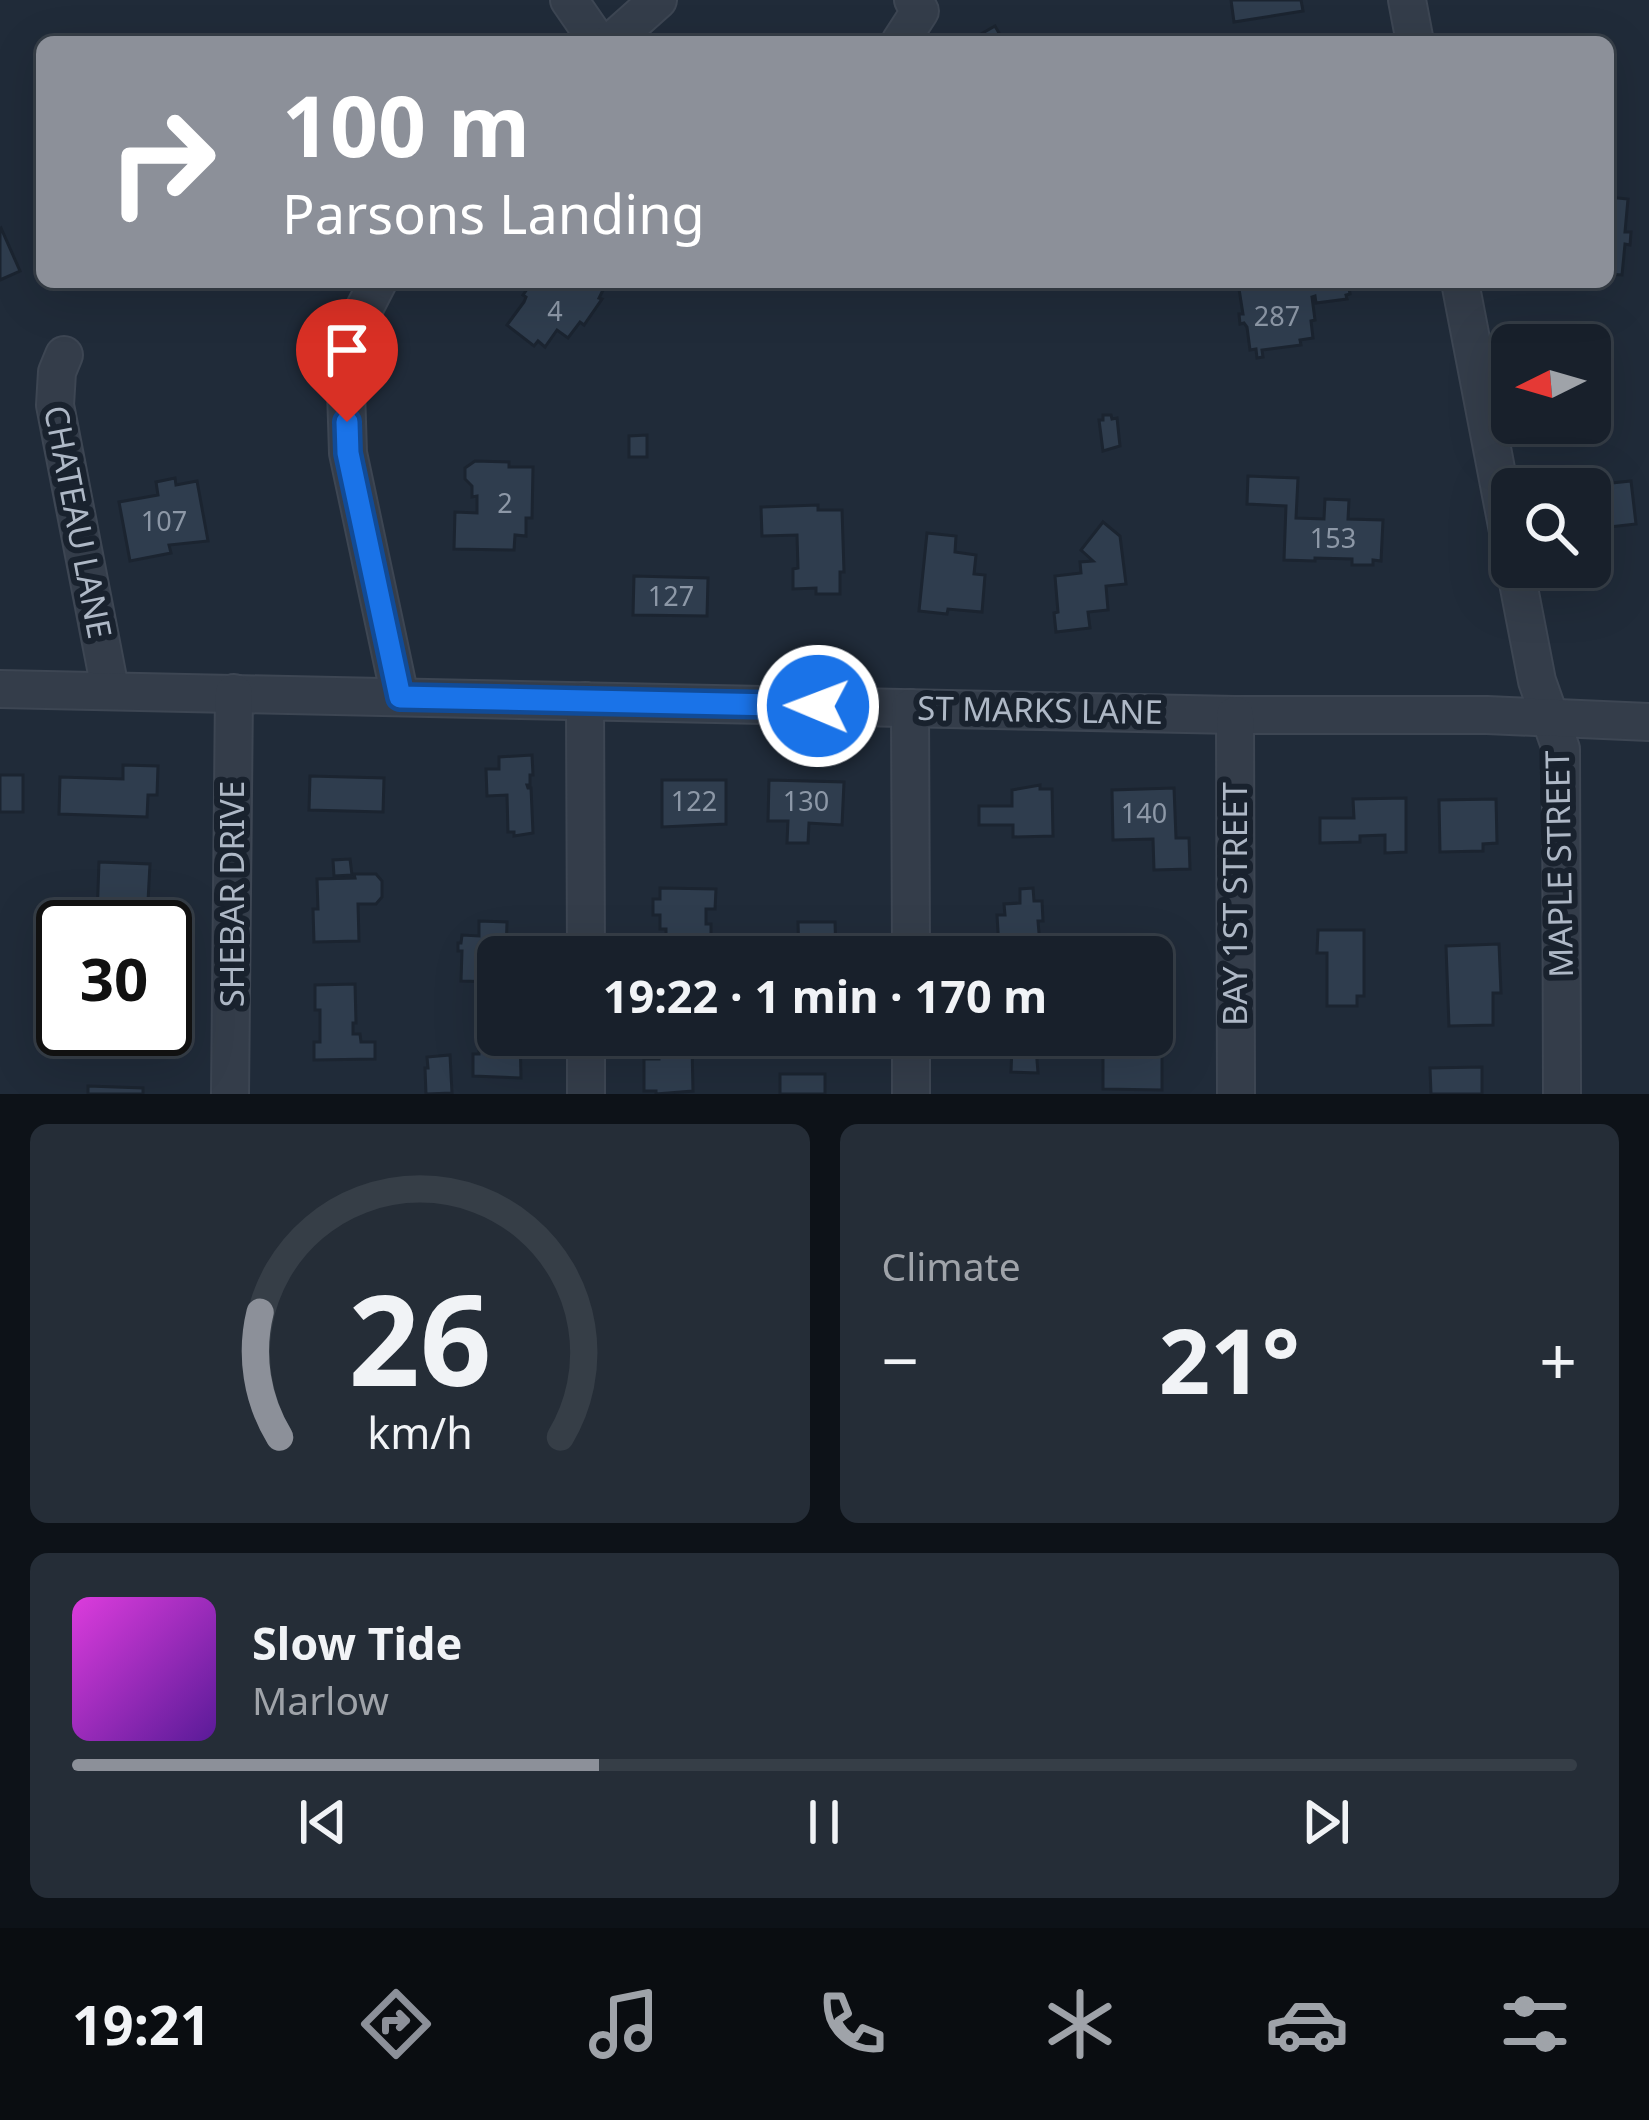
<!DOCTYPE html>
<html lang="en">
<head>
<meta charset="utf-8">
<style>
  body { margin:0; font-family:"Noto Sans",sans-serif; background:#252d37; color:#f1f3f6; height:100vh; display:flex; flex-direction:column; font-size:45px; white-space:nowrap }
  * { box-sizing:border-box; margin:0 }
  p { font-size:39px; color:#9fa3a9 }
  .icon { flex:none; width:66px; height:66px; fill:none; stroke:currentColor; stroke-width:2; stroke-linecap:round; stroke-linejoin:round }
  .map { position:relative; height:1094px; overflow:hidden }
  .sheet { display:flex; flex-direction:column; gap:30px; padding:30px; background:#0d1218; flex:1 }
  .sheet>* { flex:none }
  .guide { position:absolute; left:36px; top:36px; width:1578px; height:252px; border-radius:18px; box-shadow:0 12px 48px #0002,0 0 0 3px #363e47; background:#8c9099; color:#fff; overflow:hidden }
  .needle { width:78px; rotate:265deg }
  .fabs { position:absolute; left:1491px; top:324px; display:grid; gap:24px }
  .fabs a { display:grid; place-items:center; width:120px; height:120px; border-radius:18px; background:#18202b; box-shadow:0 12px 48px #0002,0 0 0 3px #363e47; font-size:60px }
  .speed { position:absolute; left:36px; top:900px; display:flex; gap:24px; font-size:60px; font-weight:700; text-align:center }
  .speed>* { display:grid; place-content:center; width:156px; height:156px; border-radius:50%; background:#18202b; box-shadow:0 12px 48px #0002,0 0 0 3px #363e47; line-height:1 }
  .speed .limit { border:6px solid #111; border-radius:18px; background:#fff; color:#111 }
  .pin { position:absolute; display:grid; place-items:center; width:102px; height:102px; color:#fff; margin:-123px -51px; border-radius:50% 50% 50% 0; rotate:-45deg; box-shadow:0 0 12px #0007 }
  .pin .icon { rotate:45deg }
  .me { position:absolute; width:132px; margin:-66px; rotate:271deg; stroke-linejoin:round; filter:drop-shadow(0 0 9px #0008) }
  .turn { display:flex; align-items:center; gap:42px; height:252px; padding:0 48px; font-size:54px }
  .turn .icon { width:156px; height:156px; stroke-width:2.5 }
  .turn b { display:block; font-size:84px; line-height:102px }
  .big { font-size:90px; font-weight:700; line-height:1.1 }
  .sheet .card { flex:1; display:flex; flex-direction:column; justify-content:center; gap:18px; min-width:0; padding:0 42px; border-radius:18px; background:#252d37 }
  .sheet .dial { align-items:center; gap:0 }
  .dial svg { height:312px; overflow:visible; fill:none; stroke:#363e47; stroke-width:7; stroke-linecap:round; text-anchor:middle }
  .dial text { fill:#f1f3f6; stroke:none }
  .song { display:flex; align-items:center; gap:36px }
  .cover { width:144px; height:144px; border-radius:18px; background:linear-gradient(135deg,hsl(300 70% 55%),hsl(270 70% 35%)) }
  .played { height:12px; border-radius:6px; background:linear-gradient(90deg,#8c9099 35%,#363e47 35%) }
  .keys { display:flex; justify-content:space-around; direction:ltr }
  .heat { display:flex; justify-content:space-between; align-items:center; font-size:66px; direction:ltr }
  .sheet .tiles { flex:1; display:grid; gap:30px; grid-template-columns:1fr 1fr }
  .card:last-child { grid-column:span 2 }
  .trip { position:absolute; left:477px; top:936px; width:696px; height:120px; border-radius:18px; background:#18202b; box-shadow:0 12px 48px #0002,0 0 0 3px #363e47; font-weight:700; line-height:120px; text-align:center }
  .tabs { display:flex; height:192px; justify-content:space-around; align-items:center; background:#0a0d11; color:#9fa3a9 }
  .tabs .icon { width:84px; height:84px }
  .tabs .current { color:#8c9099 }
  .tabs b { font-size:54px; color:#f1f3f6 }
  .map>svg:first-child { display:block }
  .building { fill:#2f3d4e; stroke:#1b2430; stroke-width:3 }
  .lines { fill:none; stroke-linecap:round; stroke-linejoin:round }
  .minor-casing { stroke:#3d4653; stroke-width:40 }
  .minor { stroke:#343d4a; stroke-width:36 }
  .route-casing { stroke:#114b97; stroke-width:30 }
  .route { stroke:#1a73e8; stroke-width:21 }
  .labels { text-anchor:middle; stroke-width:12; stroke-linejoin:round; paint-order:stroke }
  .number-label { font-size:27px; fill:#8d98a7 }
  .street-label { font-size:33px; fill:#aeb8c6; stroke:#19222e }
</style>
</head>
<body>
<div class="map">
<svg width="1649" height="1094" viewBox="0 0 1649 1094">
  <rect width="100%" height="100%" fill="#202b39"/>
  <g class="building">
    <polygon points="1231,0 1301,0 1303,11 1234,22"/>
    <polygon points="995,26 1004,42 967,42"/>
    <polygon points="1608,197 1628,199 1625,232 1631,232 1630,245 1625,244 1622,275 1608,274"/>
    <polygon points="1,228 20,271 0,280 0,229"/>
    <polygon points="537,282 607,282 599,298 602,299 584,325 580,322 568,338 557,330 545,347 538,341 534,346 507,325 524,302 526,297 523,295 530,285 533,287"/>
    <polygon points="1250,282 1348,282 1350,294 1346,295 1347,299 1316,303 1315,296 1312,297 1315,320 1311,321 1313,338 1300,340 1301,345 1262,350 1263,357 1257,358 1256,349 1250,350 1247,327 1244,323 1240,324 1239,314 1243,314 1239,289 1243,289 1242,285"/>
    <polygon points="1103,415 1111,415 1112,419 1117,418 1120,446 1103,451 1099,420 1103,420"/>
    <polygon points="647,435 647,457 629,457 629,436"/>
    <polygon points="475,461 509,462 509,467 533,467 532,518 526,518 526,536 515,535 514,550 454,549 455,512 477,513 477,496 472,497 472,486 465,479 465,468"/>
    <polygon points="1248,476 1298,478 1296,518 1324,519 1325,499 1349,500 1348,519 1383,520 1381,561 1373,560 1373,565 1352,565 1352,559 1315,558 1315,561 1284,560 1286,506 1247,504"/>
    <polygon points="175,478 176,485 197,481 208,541 169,545 171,553 130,561 119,502 158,495 156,482"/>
    <polygon points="1631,481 1636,524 1609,527 1610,531 1599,532 1603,560 1590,562 1590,489 1583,489 1583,486"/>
    <polygon points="818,505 818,510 842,510 844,572 840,572 840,594 816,594 816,588 793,589 793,569 798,568 797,535 762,536 761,507"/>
    <polygon points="1103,522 1120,536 1126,584 1106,586 1108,610 1088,612 1090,628 1056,632 1054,613 1058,612 1055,576 1081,573 1080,562 1093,561 1081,550"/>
    <polygon points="927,533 956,536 955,552 976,555 974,574 985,575 982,612 948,609 947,614 919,611"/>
    <polygon points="634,576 708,578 707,616 633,615"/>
    <polygon points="532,755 533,775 530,775 530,785 527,785 528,788 531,788 533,833 514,836 514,832 508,832 507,795 487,796 486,769 499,769 499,757"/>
    <polygon points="123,765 158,766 157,795 148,795 147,817 59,814 60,777 123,779"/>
    <rect x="0" y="775" width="23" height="37"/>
    <polygon points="310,776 384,778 383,812 309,810"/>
    <polygon points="662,780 726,780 726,824 662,827"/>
    <polygon points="769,780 844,782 842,825 809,823 808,843 787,843 788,821 768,821"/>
    <polygon points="1040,785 1040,789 1052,789 1053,836 1013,837 1013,825 979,825 979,806 1012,806 1012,790"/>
    <polygon points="1174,788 1176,838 1189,838 1190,869 1154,870 1153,839 1113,840 1112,790"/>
    <polygon points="1406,798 1406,852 1385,853 1385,835 1360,836 1360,842 1320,843 1320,818 1354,818 1353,799"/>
    <polygon points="1496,799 1497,843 1483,844 1483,851 1440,852 1439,800"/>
    <polygon points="350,859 352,875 334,876 333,860"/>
    <polygon points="99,862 150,864 147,920 151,920 150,927 88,927 88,919 97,919"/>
    <polygon points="354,874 376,874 382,881 382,897 376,904 358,904 359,941 314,942 313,909 318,909 317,879 355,878"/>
    <polygon points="660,888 716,889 715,909 706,909 706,924 711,924 711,944 666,944 666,929 660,929 660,915 653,915 653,899 660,899"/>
    <polygon points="1033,888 1034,901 1042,901 1043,921 1038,921 1040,945 999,948 997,915 1005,915 1004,904 1020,903 1020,889"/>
    <polygon points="479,921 507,922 506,957 498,957 498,982 461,981 462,951 458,951 458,943 461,943 462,935 479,936"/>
    <polygon points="798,922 835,922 836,957 799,957"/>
    <polygon points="1318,930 1364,930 1364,996 1357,996 1357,1006 1327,1006 1327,953 1317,953"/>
    <polygon points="751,939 751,957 726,957 725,940"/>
    <polygon points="1499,944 1501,993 1493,993 1493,1025 1449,1026 1446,946"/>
    <polygon points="355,984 356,1023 353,1023 353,1034 360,1034 361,1042 375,1042 375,1059 314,1060 314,1042 320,1042 320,1010 315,1010 315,985"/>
    <polygon points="1152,1010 1162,1010 1162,1090 1103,1089 1103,1044 1127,1045 1127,1035 1152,1035"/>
    <polygon points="87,1029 144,1029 144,1045 87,1042"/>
    <polygon points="479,1035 520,1035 521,1078 473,1076 473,1054 479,1054"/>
    <polygon points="716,1035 747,1035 748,1056 717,1057"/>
    <polygon points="998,1035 1035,1035 1038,1073 1011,1072 1012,1047 998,1047"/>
    <polygon points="670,1041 680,1041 680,1046 692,1046 693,1091 656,1094 656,1091 644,1091 644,1059 659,1059 659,1046 670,1046"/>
    <polygon points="450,1055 452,1093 426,1094 425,1068 428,1068 427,1057"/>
    <polygon points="1482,1067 1482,1094 1431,1094 1430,1068"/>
    <rect x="780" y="1074" width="45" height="20"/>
    <polygon points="88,1086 143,1088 143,1094 88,1094"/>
  </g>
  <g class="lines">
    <g class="minor-casing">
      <g id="minor">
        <polyline points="569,0 598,42"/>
        <polyline points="1407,0 1415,42"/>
        <polyline points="611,42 658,0"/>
        <polyline points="900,42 920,11 913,0"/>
        <polyline points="378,282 362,313 346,390 348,453 400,697"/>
        <polyline points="1460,282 1512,552"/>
        <polyline points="64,355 57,372 55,405 110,689"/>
        <polyline points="1515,567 1537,681 1561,749 1562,1094"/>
        <polyline points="0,689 1235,715 1487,715 1649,722"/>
        <polyline points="585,701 586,957"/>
        <polyline points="910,708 911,957"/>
        <polyline points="1235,715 1236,1094"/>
        <polyline points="586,1035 586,1094"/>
        <polyline points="911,1035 911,1094"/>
        <polyline points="230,1094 234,693"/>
      </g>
    </g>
    <use href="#minor" class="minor"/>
  </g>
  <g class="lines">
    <g class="route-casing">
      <polyline id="route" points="347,422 348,453 400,697 818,706"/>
    </g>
    <use href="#route" class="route"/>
  </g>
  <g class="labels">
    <g class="number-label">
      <text x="555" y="321">4</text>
      <text x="1277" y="326">287</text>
      <text x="505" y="513">2</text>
      <text x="164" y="531">107</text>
      <text x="1333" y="548">153</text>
      <text x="671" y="606">127</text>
      <text x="694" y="811">122</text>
      <text x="806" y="811">130</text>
      <text x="1144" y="823">140</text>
    </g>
    <g class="street-label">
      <text transform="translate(78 522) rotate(79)" y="12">CHATEAU LANE</text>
      <text transform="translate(1040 710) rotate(1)" y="12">ST MARKS LANE</text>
      <text transform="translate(1559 864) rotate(-91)" y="12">MAPLE STREET</text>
      <text transform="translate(232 894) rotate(-90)" y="12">SHEBAR DRIVE</text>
      <text transform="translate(1235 904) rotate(-90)" y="12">BAY 1ST STREET</text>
    </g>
  </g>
</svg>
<div class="fabs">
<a><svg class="needle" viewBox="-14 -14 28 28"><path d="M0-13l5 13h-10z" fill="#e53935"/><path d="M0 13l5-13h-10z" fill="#9fa3a9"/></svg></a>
<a><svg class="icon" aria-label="search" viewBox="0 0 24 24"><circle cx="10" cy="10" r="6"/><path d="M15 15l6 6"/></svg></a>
</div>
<div class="speed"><div class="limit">30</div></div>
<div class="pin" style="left:347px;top:422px;background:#d93025"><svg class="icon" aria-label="arrive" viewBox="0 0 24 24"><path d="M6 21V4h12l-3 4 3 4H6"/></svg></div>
<svg class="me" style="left:818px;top:706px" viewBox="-20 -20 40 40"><circle r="17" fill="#1a73e8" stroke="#fff" stroke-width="3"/><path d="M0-11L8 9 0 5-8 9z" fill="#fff"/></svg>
<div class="trip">19:22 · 1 min · 170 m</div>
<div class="guide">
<div class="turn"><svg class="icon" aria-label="right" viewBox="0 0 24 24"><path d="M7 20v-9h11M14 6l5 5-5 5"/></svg><div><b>100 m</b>Parsons Landing</div></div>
</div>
</div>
<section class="sheet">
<div class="tiles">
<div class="card dial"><svg viewBox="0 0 100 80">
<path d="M14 69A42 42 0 1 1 86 69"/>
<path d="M14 69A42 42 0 0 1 9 37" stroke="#8c9099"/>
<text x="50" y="56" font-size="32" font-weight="700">26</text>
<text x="50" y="72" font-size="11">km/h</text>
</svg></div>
<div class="card"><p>Climate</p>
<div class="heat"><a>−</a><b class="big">21°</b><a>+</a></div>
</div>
<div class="card">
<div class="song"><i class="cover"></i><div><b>Slow Tide</b><p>Marlow</p></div></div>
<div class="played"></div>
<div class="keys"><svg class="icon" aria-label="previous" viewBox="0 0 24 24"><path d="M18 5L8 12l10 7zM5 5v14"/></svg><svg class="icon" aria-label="pause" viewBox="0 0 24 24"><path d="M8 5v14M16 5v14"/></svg><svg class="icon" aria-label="next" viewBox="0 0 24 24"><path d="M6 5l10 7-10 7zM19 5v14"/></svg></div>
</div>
</div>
</section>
<nav class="tabs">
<b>19:21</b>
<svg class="icon current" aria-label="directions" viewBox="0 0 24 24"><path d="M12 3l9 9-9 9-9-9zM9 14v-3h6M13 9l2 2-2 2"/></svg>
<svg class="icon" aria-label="music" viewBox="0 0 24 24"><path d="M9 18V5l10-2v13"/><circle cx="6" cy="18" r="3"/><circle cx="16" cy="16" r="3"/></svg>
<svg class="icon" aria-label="phone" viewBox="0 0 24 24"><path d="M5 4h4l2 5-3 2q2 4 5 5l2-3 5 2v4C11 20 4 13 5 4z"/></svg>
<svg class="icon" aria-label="climate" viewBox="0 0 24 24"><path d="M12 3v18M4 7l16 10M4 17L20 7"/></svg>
<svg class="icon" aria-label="car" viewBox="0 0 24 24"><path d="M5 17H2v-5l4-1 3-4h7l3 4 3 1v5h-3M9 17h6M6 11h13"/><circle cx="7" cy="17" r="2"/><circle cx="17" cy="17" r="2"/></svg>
<svg class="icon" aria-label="filters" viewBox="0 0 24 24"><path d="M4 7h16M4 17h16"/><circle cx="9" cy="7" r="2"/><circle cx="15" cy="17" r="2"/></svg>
</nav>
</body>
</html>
